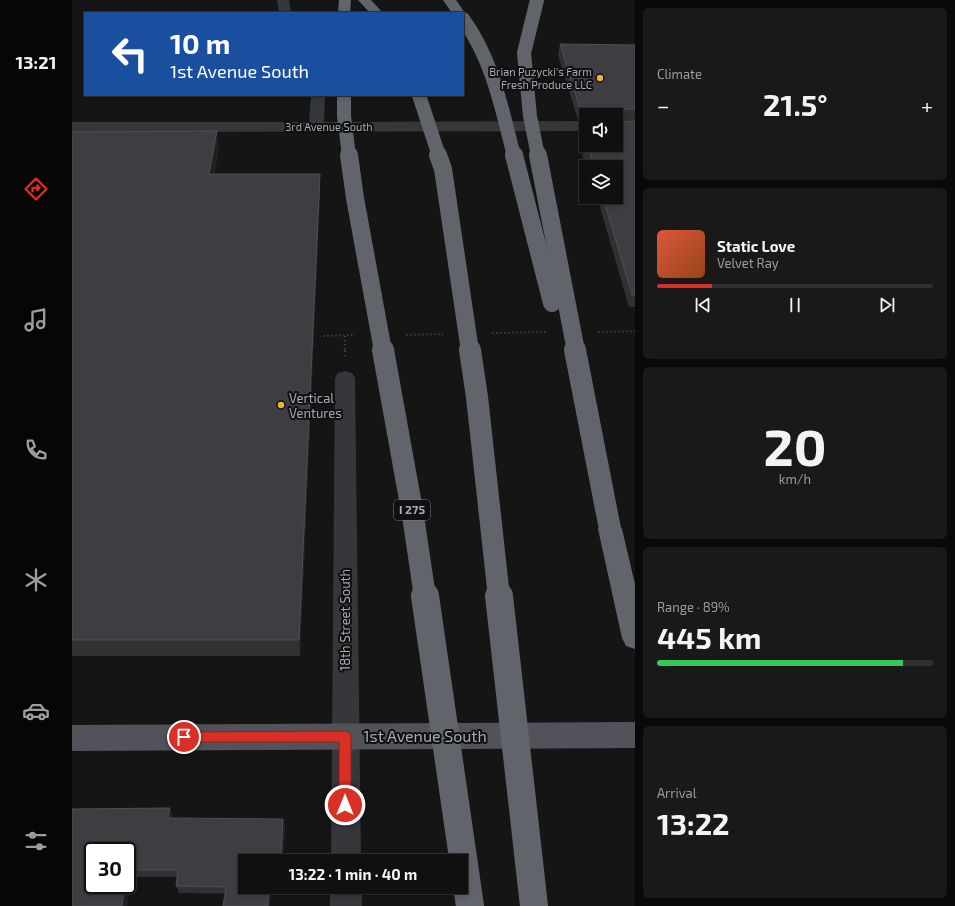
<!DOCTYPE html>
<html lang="en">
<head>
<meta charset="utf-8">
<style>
  body { margin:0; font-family:"Exo 2",sans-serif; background:#191919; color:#f1f3f6; height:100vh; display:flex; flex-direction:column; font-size:15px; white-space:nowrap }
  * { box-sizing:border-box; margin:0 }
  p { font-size:13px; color:#9c9d9f }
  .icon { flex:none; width:22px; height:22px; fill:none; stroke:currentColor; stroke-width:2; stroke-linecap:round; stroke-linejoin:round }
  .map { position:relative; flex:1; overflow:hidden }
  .sheet { display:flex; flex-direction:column; gap:8px; padding:8px; background:#090909; width:320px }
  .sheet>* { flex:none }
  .top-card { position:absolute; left:12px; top:12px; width:380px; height:84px; border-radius:0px; box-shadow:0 2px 6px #0003,0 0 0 1px #303030; background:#1a4fa0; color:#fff; overflow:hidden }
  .fabs { position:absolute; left:507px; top:108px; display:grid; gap:8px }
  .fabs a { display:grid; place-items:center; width:44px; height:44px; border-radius:0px; background:#101010; box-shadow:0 2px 6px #0003,0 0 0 1px #303030; font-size:20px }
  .speed { position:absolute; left:12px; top:842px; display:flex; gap:8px; font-size:20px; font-weight:700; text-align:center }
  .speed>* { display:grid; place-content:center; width:52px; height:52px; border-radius:50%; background:#101010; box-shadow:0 2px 6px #0003,0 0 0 1px #303030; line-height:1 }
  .speed .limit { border:2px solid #111; border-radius:6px; background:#fff; color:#111 }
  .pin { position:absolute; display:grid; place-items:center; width:34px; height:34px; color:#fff; margin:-17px; border:2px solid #fff; border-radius:50%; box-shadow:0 1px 4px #0007 }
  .me { position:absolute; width:44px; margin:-22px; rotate:0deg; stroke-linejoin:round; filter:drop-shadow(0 0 3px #0008) }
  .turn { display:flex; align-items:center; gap:14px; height:84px; padding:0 20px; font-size:18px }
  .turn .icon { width:52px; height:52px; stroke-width:2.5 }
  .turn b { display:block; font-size:28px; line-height:34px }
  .big { font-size:30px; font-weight:700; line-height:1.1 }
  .sheet .widget { flex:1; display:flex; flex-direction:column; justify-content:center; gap:6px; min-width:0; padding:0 14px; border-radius:6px; background:#191919 }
  .sheet .dial { align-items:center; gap:0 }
  .dial b { font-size:52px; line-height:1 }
  .song { display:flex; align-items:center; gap:12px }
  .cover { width:48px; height:48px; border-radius:6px; background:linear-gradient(135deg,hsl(10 70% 55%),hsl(20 70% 35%)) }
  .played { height:4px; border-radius:2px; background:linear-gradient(90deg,#d93025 20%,#303030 20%) }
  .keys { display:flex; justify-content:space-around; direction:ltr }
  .heat { display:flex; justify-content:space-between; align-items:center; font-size:22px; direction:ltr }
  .charge { height:6px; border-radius:3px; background:linear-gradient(90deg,#34c759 89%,#303030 0) }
  .trip { position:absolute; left:166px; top:854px; width:230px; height:40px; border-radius:0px; background:#101010; box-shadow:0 2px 6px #0003,0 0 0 1px #303030; font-weight:700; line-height:40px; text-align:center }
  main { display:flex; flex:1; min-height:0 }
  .tab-bar { display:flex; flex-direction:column; width:72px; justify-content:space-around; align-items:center; background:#060606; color:#9c9d9f }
  .tab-bar .icon { width:28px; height:28px }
  .tab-bar .active { color:#d93025 }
  .tab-bar b { font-size:18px; color:#f1f3f6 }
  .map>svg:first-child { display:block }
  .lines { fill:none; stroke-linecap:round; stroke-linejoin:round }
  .path-far1 { stroke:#3c3d42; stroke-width:2; stroke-dasharray:1.5 2.5; stroke-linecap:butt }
  .path { stroke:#3c3d42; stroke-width:2.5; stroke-dasharray:2 3; stroke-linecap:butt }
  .minor { fill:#36373b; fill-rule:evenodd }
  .major { fill:#52535a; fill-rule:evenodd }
  .highway { fill:#62646c; fill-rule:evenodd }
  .highway-bridge-far3 { stroke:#62646c; stroke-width:14 }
  .highway-bridge-far2 { stroke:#62646c; stroke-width:18 }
  .highway-bridge-far1 { stroke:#62646c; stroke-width:22 }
  .highway-bridge { stroke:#62646c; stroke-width:28 }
  .wall { fill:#313134 }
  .shaded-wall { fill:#202022 }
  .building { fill:#3e3e42; stroke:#4e4f54 }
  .route { fill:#d93025; stroke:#8d1f18 }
  .poi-dot { fill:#edb236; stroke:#101011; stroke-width:1.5 }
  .labels { text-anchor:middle; stroke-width:4; stroke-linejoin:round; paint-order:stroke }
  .far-poi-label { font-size:11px; fill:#a7abb6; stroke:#101011; text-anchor:end }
  .far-street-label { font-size:11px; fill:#a7abb6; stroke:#101011 }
  .shield { fill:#101011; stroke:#7a7c84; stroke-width:1 }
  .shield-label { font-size:12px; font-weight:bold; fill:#a7abb6 }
  .poi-label { font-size:13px; fill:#a7abb6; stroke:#101011; text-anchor:start }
  .street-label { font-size:13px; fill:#a7abb6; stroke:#101011 }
  .near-street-label { font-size:16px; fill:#a7abb6; stroke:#101011 }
</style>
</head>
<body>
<main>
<nav class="tab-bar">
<b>13:21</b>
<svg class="icon active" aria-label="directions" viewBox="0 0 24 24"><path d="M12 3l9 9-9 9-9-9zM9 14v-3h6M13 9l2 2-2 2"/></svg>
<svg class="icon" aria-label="music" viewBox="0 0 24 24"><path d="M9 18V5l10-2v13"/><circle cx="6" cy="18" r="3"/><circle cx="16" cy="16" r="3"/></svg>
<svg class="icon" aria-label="phone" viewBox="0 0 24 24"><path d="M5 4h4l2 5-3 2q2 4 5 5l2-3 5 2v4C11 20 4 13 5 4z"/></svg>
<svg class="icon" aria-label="climate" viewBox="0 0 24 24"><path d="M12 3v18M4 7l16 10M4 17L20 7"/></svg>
<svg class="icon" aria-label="car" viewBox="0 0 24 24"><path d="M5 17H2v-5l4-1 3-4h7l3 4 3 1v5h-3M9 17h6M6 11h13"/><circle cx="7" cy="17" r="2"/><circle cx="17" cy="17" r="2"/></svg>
<svg class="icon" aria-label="filters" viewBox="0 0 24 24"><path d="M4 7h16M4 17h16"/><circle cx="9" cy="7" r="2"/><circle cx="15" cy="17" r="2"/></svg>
</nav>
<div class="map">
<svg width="563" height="906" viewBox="0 0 563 906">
  <rect width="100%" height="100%" fill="#151516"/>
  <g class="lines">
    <g class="path-far1">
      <polyline points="526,332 563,331"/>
      <polyline points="420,333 475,332"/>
      <polyline points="334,335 371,334"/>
      <polyline points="251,336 283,335"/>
      <polyline points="273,336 273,351"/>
    </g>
    <polyline class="path" points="273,350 273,356"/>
    <g class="minor">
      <polygon points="205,0 217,0 219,13 207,13"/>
      <polygon points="239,95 253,95 252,122 514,121 514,131 0,132 0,122 237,122"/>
      <polygon points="273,371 280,373 283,378 289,861 259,861 263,378 266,373"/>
      <rect x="258" y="887" width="32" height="19"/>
    </g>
    <polygon class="major" points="563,722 563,748 0,751 0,725"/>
    <g class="highway">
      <polygon points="267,0 279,0 278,13 266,13"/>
      <polygon points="286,0 299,0 311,13 298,13"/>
      <polygon points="371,0 384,0 393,13 391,16 391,13 380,13"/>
      <polygon points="265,95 279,95 279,116 277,119 272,120 267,119 265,116"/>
      <polygon points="538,520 546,522 550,529 563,584 563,649 554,646 550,638 526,529 530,522"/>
    </g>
    <g class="highway-bridge-far3">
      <polyline points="465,0 452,53 458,116 466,156"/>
      <path d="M391 19C420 58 430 109 442 156"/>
      <polyline points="347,95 367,156"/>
      <polyline points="272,116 277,156"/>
    </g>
    <g class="highway-bridge-far2">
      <polyline points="277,155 283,198 311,351"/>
      <polyline points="366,155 371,169 398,351"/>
      <polyline points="442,155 480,303"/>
      <polyline points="466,155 504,351"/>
    </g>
    <g class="highway-bridge-far1">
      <polyline points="311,350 341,516 353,597"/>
      <polyline points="398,350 405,397 427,597"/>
      <polyline points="503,350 538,529"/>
    </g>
    <g class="highway-bridge">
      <polyline points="353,596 398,906"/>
      <polyline points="427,596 462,906"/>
    </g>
  </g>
  <g class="wall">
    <polygon points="488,44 563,45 563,120 545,120 545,121 563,121 563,307 557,307 525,197 544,197 544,167 517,167 516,164 513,164 506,139 508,128 511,128 512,122 514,121 514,145 544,115 514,115 514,120 506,120 486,55"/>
    <polygon points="0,132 147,148 142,174 248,174 248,191 228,656 0,656"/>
    <polygon points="101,816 100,818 211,819 213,827 211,861 173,861 173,887 210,887 209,894 107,893 104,886 105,877 60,877 0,906"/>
  </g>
  <g class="shaded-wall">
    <polygon points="145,131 147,148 140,191 137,174"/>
    <polygon points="248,174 248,191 228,656 227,640"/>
    <polygon points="98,808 101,816 99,826 96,818"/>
    <polygon points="211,819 213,827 211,861 209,861"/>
    <polygon points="56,870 60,877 55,906 50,906 53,885 55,885 55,875"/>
    <polygon points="197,887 199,894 198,906 196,906"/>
    <polygon points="208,887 210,887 209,894"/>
  </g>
  <g class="building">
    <polygon points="488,44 563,45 563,109 545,109 545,121 563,121 563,295 560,295 531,197 544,197 544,167 522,167 518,153 515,153 508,128 514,128 514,145 544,145 544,115 517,115 518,110 516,109 508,109"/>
    <polygon points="514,121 514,127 512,122"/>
    <polygon points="145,131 137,174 248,174 227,640 0,640 0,132"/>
    <polygon points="98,808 96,818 211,819 209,861 173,861 173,887 208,887 197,887 196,906 151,906 154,887 104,886 106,870 56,870 55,875 55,851 21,851 21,885 53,885 50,906 0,906 0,809"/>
  </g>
  <polygon class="route" points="273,731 277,732 279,736 279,805 277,809 273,811 269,809 267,805 267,742 112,742 107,741 106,737 107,733 112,732"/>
  <g class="poi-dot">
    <circle cx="528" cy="78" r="4"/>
    <circle cx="209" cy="405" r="4"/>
  </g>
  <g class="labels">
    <g class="far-poi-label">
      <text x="520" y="76">Brian Puzycki's Farm<tspan x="520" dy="13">Fresh Produce LLC</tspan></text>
    </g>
    <g class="far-street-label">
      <text x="257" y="131">3rd Avenue South</text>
    </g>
    <rect class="shield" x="322" y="500" width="36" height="20" rx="3"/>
    <g class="shield-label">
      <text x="340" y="514">I 275</text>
    </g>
    <g class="poi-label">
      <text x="217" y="403">Vertical<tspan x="217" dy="15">Ventures</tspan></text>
    </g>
    <g class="street-label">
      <text transform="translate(273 620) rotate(-90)" y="5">18th Street South</text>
    </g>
    <g class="near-street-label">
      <text x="353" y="742">1st Avenue South</text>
    </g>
  </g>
</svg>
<div class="fabs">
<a><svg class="icon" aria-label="sound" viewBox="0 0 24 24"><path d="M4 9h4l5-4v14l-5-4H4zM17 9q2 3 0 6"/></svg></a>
<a><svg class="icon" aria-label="layers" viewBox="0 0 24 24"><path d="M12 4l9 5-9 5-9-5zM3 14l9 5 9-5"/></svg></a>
</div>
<div class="speed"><div class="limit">30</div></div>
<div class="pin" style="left:112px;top:737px;background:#d93025"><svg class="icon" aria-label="arrive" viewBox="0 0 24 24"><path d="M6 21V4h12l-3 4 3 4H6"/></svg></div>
<svg class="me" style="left:273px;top:805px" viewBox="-20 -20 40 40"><circle r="17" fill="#d93025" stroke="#fff" stroke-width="3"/><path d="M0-11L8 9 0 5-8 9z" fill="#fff"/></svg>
<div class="trip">13:22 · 1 min · 40 m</div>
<div class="top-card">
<div class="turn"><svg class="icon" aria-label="left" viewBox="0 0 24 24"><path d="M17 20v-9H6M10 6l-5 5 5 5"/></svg><div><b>10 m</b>1st Avenue South</div></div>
</div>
</div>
<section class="sheet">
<div class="widget"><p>Climate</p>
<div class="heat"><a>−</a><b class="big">21.5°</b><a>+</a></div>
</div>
<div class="widget">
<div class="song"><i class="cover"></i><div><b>Static Love</b><p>Velvet Ray</p></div></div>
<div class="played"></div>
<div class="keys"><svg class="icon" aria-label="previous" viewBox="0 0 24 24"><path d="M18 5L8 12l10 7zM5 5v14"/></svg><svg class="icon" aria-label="pause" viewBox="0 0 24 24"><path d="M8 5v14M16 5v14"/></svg><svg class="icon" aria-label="next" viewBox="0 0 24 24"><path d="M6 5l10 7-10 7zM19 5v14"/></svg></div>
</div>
<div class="widget dial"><b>20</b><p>km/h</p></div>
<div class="widget"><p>Range · 89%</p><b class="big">445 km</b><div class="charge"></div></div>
<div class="widget"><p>Arrival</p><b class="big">13:22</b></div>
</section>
</main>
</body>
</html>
